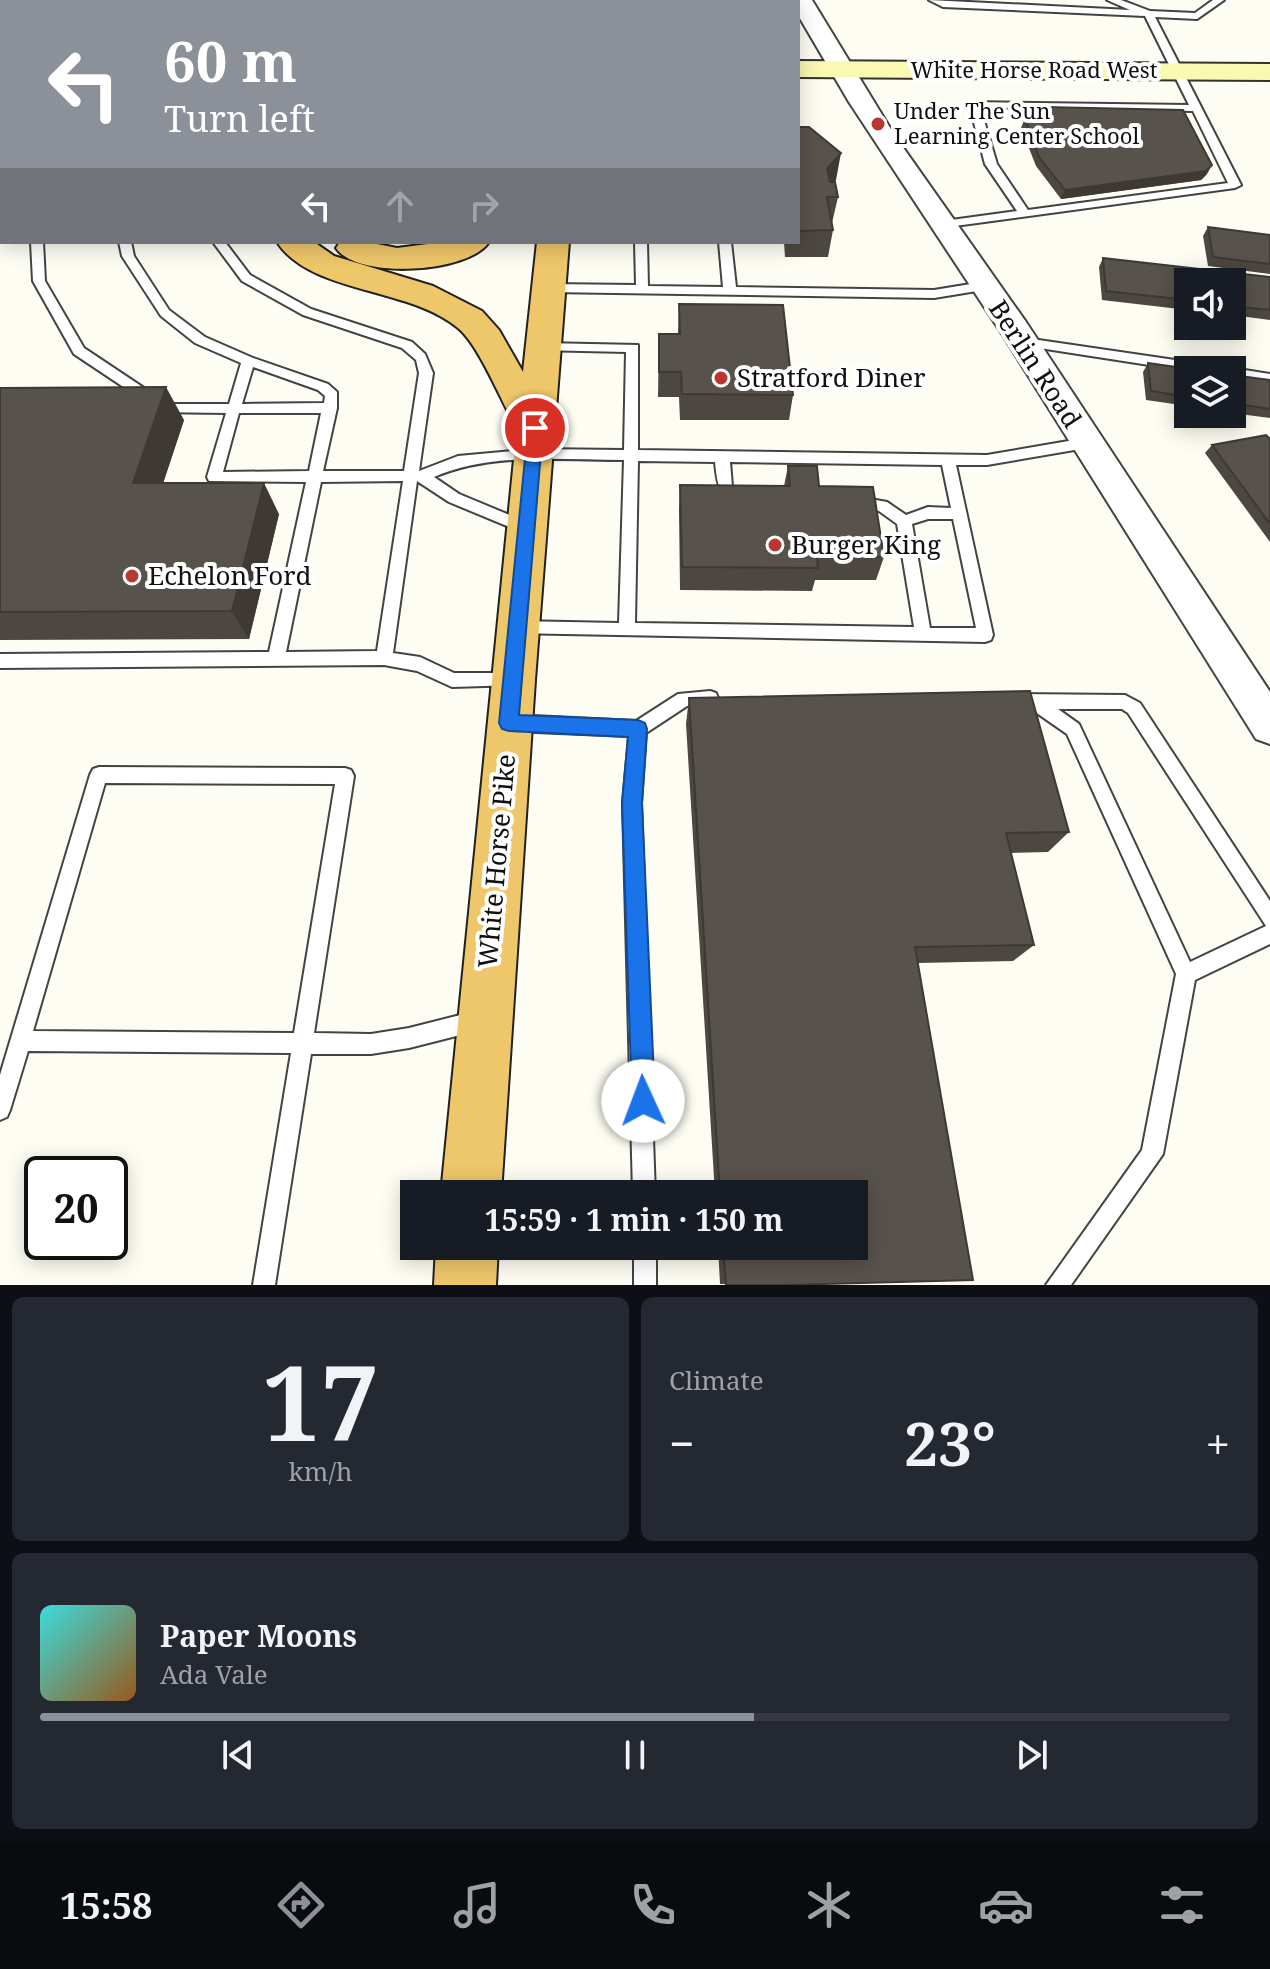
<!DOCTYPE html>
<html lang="en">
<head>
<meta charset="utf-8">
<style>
  body { margin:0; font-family:"Noto Serif",serif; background:#242831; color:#f1f3f6; height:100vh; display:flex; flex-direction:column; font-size:30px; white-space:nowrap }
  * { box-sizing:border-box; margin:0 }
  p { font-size:26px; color:#9ea1a6 }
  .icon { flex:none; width:44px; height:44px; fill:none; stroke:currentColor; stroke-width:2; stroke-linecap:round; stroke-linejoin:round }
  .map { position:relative; height:1285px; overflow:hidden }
  .details { display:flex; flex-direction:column; gap:12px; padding:12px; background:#0d0f14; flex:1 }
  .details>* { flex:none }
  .top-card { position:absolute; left:0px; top:0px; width:800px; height:244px; box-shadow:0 4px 20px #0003; background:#8c9099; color:#fff; overflow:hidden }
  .fabs { position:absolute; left:1174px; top:268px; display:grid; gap:16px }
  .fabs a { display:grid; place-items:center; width:72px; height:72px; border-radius:0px; background:#171b24; box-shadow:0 4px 20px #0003; font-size:40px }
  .speed { position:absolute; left:24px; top:1156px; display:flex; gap:16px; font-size:40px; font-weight:700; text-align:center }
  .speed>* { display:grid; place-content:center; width:104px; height:104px; border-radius:50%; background:#171b24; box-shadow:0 4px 20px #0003; line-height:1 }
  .speed .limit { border:4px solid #111; border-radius:12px; background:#fff; color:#111 }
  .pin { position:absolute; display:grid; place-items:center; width:68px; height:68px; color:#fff; margin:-34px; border:4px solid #fff; border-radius:50%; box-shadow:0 2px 8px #0007 }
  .me { position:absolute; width:88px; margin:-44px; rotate:358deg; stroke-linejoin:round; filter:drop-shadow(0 0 6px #0008) }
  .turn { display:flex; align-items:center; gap:28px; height:168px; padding:0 32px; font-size:36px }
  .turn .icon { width:104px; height:104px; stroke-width:2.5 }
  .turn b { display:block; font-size:56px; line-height:68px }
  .lanes { display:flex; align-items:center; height:76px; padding:0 32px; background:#0003; justify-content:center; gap:40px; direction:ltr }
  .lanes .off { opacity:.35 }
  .big { font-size:60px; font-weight:700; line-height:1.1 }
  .details .widget { flex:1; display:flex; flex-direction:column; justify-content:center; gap:12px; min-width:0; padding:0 28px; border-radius:12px; background:#242831 }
  .details .dial { align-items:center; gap:0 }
  .dial b { font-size:104px; line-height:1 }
  .song { display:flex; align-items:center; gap:24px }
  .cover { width:96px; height:96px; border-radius:12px; background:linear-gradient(135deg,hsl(180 70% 55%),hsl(30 70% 35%)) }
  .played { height:8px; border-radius:4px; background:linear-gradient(90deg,#8c9099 60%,#363941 60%) }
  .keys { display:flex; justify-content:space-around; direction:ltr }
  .heat { display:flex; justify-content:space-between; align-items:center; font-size:44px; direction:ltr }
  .details .tiles { flex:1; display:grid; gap:12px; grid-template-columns:1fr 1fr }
  .widget:last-child { grid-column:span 2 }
  .trip { position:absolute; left:400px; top:1180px; width:468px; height:80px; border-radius:0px; background:#171b24; box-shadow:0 4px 20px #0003; font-weight:700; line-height:80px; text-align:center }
  .dock { display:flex; height:128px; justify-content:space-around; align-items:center; background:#090b0e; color:#9ea1a6 }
  .dock .icon { width:56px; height:56px }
  .dock .selected { color:#8c9099 }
  .dock b { font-size:36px; color:#f1f3f6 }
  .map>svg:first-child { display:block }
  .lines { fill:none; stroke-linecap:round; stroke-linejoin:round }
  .service-casing { stroke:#434343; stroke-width:4 }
  .minor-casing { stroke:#434343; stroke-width:4 }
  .tertiary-casing { stroke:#434343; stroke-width:4 }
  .secondary-casing { stroke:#323232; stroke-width:4 }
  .trunk-casing { stroke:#212121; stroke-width:4 }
  .service { fill:#fff; fill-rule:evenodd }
  .minor { fill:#fff; fill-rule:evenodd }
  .tertiary { fill:#fff; fill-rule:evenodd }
  .secondary { fill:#faf9b2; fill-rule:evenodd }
  .trunk { fill:#eec76a; fill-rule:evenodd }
  .wall { fill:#4c4741 }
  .shaded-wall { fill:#3e3935 }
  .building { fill:#58524c; stroke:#3e3935; stroke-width:2 }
  .route { fill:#1a73e8; stroke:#114b97; stroke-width:2 }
  .poi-dot { fill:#b83830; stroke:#fff; stroke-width:3 }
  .labels { text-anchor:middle; stroke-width:8; stroke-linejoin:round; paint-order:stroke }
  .far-street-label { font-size:22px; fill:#101010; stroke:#fff }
  .far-poi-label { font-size:22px; fill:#101010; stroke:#fff; text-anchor:start }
  .street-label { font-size:26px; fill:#101010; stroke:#fff }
  .poi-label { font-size:26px; fill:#101010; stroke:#fff; text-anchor:start }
</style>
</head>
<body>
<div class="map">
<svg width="1270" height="1285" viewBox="0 0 1270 1285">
  <rect width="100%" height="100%" fill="#fefdf3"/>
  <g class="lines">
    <g class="service-casing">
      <g id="service">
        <polygon points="168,0 178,0 167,2"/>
        <polygon points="214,0 224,0 213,2"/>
        <polygon points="464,0 474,0 463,2"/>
        <polygon points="546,0 556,0 545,2"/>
        <rect x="657" y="0" width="10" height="2"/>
        <path d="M929 0 1130 10 1107 0H1121L1150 11 1195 13 1213 0H1224L1197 19 1155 17 1241 185 1235 188 940 228 938 225 944 221 1017 211 985 164 969 104 970 102 1189 105 1145 16 943 7ZM980 107 1193 111 1228 183 1028 210 997 164Z"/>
        <polygon points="0,202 2,202 0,210"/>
        <polygon points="31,242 43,242 45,281 84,348 156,396 156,402 146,402 74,354 33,281"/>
        <path d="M119 242H131L134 256 169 310 205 337 253 358 328 384 337 392V408L323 471H404L419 373 416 360 402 348 303 315 242 281 213 242H225L250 275 311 309 412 342 425 354 433 373 419 471 458 456 533 449 624 450 626 352 538 350V344L543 343 638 345V450L987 455 1086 438 1093 443 1086 448 987 465H956L993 635 991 640 985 642 511 633 509 628 511 623 517 621 619 623 624 460C561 460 492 452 434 477L459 494 531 524 533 528 531 532 526 534 449 502 417 481 393 653 420 657 454 673H512L518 675 520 680 518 685 452 687 417 671 384 665 0 668V654L269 652 306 482 209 481 207 477 226 413 151 412 149 409 156 404H229L241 363 195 343 161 316 122 256ZM253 367 318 390 325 396 324 403 242 404ZM239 413H321L309 471 223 472ZM638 461 715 462C717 482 718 497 739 506L746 500 732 486 730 462 942 465 951 508 928 507 906 515 887 502 854 496 847 502 854 508 879 511 897 524 914 627 635 623ZM403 481 377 651 286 652 321 482ZM928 519H953L976 628H930L912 524Z"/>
        <polygon points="635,242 647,242 648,286 723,287 719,242 731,242 736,287 934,290 983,282 989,286 983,290 934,298 548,292 542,288 548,284 636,285"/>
        <polygon points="1025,338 1209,365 1216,370 1188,371 1020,345 1019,342"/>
        <polygon points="1232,368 1270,374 1270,384 1232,378 1232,370 1227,370"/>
        <polygon points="710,691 716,693 718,698 716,703 687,706 646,733 641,803 655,1194 633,1194 623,803 629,736 512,731 506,728 504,723 506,718 512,715 636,721 678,694"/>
        <path d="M1013 694 1125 695 1140 703 1270 901V944L1195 980 1163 1154 1071 1285H1046L1142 1150 1176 974 1067 734 1031 709 1007 706 1005 701 1007 696ZM1058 709H1122L1128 713 1266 926 1190 962 1079 724Z"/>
        <path d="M99 767 345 768 351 770 354 776 314 1033 371 1034 409 1028 476 1011 483 1014 486 1021 483 1028 476 1031 409 1048 371 1054H311L275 1285H253L291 1053 28 1051 10 1110 7 1117 0 1120V1075L90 775 93 769ZM105 783 335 784 294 1033 33 1031Z"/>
        <rect x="634" y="1246" width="22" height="39"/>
      </g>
    </g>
    <g class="minor-casing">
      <rect id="minor" x="0" y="33" width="2" height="12"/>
    </g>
    <g class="tertiary-casing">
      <polygon id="tertiary" points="790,0 812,0 895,136 1026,322 1270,692 1270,744 1256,739 1004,337 849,102 798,15 798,2"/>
    </g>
    <g class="secondary-casing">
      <g id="secondary">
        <polygon points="798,61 1270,64 1270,80 798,77"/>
        <rect x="0" y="158" width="2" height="18"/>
      </g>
    </g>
    <g class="trunk-casing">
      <g id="trunk">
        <polygon points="601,0 627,0 600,2"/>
        <path d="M277 242H314L334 256 433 286 482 311 499 330 523 372 537 242H569L535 680 501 1194H441L517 429C502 403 479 345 458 328 410 287 311 294 277 242Z"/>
        <path d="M340 242H367L397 248 443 242H489C469 273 357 280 336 248Z"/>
        <polygon points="436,1246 498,1246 496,1285 434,1285"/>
      </g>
    </g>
    <use href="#service" class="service"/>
    <use href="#minor" class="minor"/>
    <use href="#tertiary" class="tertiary"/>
    <use href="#secondary" class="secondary"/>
    <use href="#trunk" class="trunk"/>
  </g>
  <g class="wall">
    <polygon points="0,0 101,0 100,2 2,2 2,12 0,12"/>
    <polygon points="1025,118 1207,174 1201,180 1061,199 1036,166 1021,128"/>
    <polygon points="798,127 836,180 834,182 838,197 832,223 833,230 828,257 785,257 784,242 798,242"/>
    <polygon points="1208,227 1270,235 1270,274 1208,266 1203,236"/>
    <polygon points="1103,258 1270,277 1270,320 1232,315 1232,282 1188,282 1188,310 1102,300 1099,267"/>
    <polygon points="679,304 793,395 789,420 680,420 679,397 658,397 659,334 678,334"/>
    <polygon points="1148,363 1188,370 1188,406 1146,400 1143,372"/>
    <polygon points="1232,375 1270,380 1270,418 1232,413"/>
    <polygon points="0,388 184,420 163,483 279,514 249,639 0,640"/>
    <polygon points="1270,439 1270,542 1205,453 1212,445"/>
    <polygon points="788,466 819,486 884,557 876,580 815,580 812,591 680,590 679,510 680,485 784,486"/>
    <polygon points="1030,691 1069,832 1048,852 1011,853 1034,945 1013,961 918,963 973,1280 787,1285 720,1284 718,1246 854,1246 854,1194 715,1194 686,724 689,698"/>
  </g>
  <g class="shaded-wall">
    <polygon points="11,0 24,0 25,2 12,2"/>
    <polygon points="88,0 101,0 100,2 89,2"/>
    <polygon points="266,0 282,0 280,2 265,2"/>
    <rect x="0" y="82" width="2" height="29"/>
    <polygon points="841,153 836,180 822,195 827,169"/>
    <polygon points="1212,165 1207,174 1201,180 1061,199 1065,190"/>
    <polygon points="166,387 184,420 153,514 133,483"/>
    <polygon points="264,483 279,514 249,639 232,611"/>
  </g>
  <g class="building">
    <polygon points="229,0 266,0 265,2 228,2"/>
    <polygon points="2,43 2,82 0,82 0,44"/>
    <polygon points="1044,107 1183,110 1212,165 1206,171 1065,190 1039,157 1025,118"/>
    <polygon points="798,127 809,127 841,153 827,169 830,182 835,182 838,197 827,197 833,230 798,231"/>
    <polygon points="1208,227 1270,235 1270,264 1213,257"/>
    <polygon points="1103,258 1270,277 1270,310 1232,306 1232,282 1188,282 1188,300 1106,291"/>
    <polygon points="679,304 783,305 793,395 682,394 681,372 659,372 659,334 680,334"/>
    <polygon points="1148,363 1197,370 1188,370 1188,397 1151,391"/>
    <polygon points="1232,375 1270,380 1270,409 1232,403"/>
    <polygon points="166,387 133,483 264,483 232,611 0,612 0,388"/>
    <polygon points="1266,435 1270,439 1270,524 1212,445"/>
    <polygon points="788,466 817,466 819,486 873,487 884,557 817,557 818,568 682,567 680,485 790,486"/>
    <polygon points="1030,691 1069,832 1006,833 1034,945 915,947 973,1280 787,1285 726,1285 723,1246 854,1246 854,1194 720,1194 689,698"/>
  </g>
  <polygon class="route" points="535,422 543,428 519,715 638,720 645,723 647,729 642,803 655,1101 652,1109 643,1113 635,1109 632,1101 622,803 628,737 509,731 502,729 499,723 528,428"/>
  <g class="poi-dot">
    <circle cx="878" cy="124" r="8"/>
    <circle cx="721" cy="378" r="8"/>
    <circle cx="775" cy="545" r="8"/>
    <circle cx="132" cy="576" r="8"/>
  </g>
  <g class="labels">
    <g class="far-street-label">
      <text x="1034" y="78">White Horse Road West</text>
    </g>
    <g class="far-poi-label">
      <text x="894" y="119">Under The Sun<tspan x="894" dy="25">Learning Center School</tspan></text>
    </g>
    <g class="street-label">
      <text transform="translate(1035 364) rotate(57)" y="9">Berlin Road</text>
      <text transform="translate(497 861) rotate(-85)" y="9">White Horse Pike</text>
    </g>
    <g class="poi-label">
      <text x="737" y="387">Stratford Diner</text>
      <text x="791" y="554">Burger King</text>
      <text x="148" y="585">Echelon Ford</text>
    </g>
  </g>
</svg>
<div class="fabs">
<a><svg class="icon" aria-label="sound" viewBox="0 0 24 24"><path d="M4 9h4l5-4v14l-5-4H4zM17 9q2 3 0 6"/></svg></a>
<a><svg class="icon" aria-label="layers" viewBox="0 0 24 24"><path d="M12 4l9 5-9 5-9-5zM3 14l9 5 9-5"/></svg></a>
</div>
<div class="speed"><div class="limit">20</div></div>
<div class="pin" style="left:535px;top:428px;background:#d93025"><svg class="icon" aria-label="arrive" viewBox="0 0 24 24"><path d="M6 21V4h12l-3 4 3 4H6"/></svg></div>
<svg class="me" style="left:643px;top:1101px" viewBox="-20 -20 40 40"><circle r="19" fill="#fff"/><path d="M0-13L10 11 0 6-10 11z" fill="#1a73e8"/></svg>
<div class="trip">15:59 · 1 min · 150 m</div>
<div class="top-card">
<div class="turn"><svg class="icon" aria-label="left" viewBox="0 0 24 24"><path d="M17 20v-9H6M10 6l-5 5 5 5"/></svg><div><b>60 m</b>Turn left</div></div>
<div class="lanes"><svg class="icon" aria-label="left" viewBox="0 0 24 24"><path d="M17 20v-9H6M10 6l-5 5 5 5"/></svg><svg class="icon off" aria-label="ahead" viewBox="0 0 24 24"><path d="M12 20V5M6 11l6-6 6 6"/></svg><svg class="icon off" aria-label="right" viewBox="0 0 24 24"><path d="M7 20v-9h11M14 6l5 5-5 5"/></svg></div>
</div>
</div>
<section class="details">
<div class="tiles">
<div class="widget dial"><b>17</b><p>km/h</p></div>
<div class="widget"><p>Climate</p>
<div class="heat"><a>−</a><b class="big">23°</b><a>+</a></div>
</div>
<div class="widget">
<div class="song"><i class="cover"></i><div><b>Paper Moons</b><p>Ada Vale</p></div></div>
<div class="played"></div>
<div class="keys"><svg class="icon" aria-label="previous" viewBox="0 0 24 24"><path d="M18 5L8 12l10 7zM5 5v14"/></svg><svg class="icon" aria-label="pause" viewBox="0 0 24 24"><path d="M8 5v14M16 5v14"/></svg><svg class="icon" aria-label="next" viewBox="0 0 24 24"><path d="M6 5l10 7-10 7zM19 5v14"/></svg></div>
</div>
</div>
</section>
<nav class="dock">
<b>15:58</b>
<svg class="icon selected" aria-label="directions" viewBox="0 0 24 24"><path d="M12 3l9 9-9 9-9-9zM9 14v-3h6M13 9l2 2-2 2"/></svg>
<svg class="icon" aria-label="music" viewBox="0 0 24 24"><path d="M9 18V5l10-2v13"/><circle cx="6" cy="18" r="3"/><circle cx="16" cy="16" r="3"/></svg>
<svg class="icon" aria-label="phone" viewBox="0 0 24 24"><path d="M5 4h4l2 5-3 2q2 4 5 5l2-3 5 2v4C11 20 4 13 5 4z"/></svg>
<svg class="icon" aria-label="climate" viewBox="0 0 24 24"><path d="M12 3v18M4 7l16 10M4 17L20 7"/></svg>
<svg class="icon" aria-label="car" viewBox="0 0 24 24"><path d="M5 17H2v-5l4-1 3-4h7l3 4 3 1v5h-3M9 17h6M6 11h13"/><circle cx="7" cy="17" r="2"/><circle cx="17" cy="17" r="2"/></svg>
<svg class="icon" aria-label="filters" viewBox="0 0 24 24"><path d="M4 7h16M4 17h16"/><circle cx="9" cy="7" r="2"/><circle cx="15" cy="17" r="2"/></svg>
</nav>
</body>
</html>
